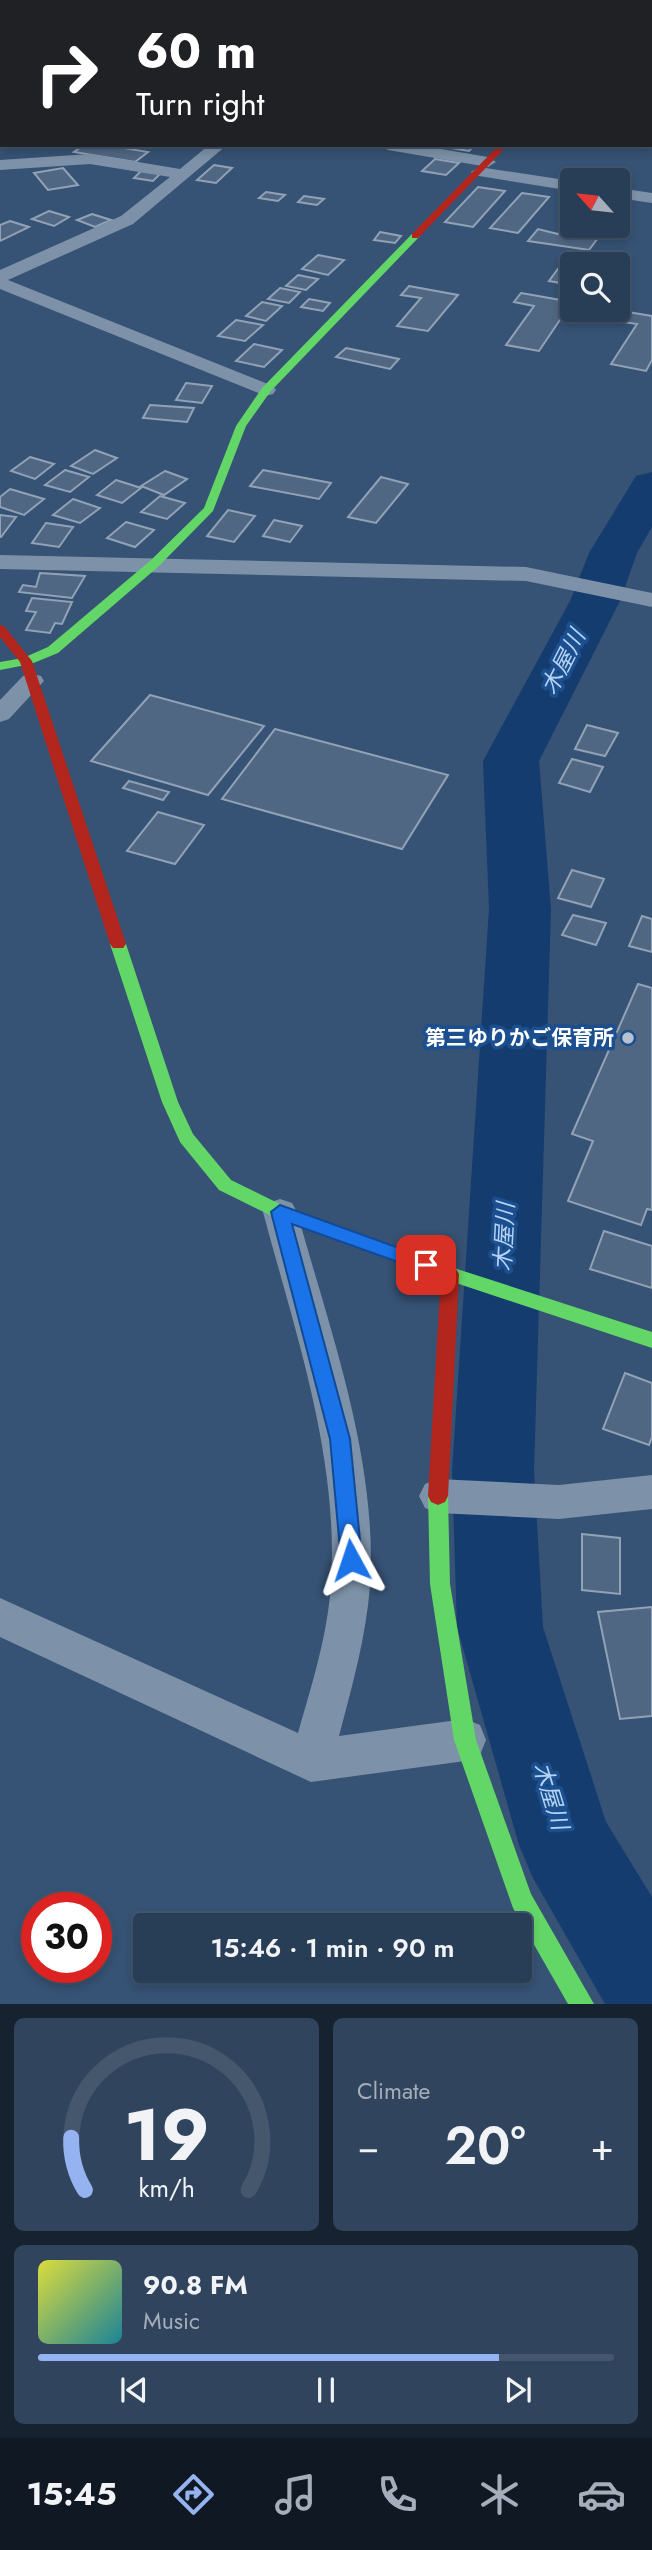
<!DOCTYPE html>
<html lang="en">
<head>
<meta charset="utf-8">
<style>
  body { margin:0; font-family:Jost,"Noto Sans JP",sans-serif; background:#30455d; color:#f1f3f6; height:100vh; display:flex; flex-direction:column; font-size:26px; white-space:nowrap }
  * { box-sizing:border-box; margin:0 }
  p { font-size:23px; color:#a5aeba }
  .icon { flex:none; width:38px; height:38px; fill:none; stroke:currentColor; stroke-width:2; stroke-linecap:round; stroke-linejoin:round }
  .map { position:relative; height:2004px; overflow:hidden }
  .drawer { display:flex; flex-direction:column; gap:14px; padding:14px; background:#162230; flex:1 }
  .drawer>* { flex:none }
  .guide { position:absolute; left:0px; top:0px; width:653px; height:147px; box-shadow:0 4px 10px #0003,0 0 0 2px #44576d; background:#202124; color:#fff; overflow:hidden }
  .needle { width:46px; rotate:297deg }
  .tools { position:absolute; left:560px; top:168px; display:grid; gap:14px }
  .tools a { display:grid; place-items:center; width:70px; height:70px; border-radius:7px; background:#283e57; box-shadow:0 4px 10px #0003,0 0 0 2px #44576d; font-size:35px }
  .speed { position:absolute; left:21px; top:1892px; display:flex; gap:14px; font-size:35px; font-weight:700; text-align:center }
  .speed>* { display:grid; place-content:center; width:91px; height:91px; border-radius:50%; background:#283e57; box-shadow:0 4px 10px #0003,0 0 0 2px #44576d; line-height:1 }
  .speed .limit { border:10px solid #d22; background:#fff; color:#111 }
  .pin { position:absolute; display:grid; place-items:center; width:60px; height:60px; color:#fff; margin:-30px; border-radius:14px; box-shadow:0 4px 10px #0006 }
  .me { position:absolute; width:77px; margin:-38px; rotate:355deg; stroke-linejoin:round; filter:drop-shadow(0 0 5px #0008) }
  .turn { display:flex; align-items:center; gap:24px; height:147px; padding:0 21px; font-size:32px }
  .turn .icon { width:91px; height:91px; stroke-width:2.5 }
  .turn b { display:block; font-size:49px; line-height:60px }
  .big { font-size:52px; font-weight:600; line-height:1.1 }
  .drawer .tile { flex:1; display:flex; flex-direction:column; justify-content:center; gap:10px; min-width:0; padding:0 24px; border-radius:10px; background:#30455d }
  .drawer .dial { align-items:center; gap:0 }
  .dial svg { height:182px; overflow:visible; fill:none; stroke:#44576d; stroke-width:7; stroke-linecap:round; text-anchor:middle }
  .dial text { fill:#f1f3f6; stroke:none }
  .song { display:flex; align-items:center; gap:21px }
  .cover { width:84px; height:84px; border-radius:10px; background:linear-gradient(135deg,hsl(60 70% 55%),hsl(190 70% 35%)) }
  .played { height:7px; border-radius:4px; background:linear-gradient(90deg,#95b2f1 80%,#44576d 80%) }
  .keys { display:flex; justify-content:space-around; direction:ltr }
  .heat { display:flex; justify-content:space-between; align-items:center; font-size:38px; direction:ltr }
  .drawer .tiles { flex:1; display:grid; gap:14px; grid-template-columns:1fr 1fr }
  .tile:last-child { grid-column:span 2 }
  .trip { position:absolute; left:133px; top:1913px; width:399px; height:70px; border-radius:7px; background:#283e57; box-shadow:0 4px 10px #0003,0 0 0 2px #44576d; font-weight:600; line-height:70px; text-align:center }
  .tab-bar { display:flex; height:112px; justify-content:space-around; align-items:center; background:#101923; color:#a5aeba }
  .tab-bar .icon { width:49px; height:49px }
  .tab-bar .current { color:#95b2f1 }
  .tab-bar b { font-size:32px; color:#f1f3f6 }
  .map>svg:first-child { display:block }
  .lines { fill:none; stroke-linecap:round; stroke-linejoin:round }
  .river { fill:#153c6e; fill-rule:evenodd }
  .building { fill:#506783; stroke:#92a2b6; stroke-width:2 }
  .street { fill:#7d92a8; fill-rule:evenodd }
  .fast { fill:#63d668; fill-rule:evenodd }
  .jam { fill:#b3261e; fill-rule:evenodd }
  .route { fill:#1a73e8; stroke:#114b97; stroke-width:2 }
  .poi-dot { fill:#b9c2ce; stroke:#1b4f8f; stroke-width:2.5 }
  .labels { text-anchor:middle; stroke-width:7; stroke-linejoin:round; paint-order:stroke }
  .poi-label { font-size:21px; font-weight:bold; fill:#fff; stroke:#1b4f8f; text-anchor:end }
  .water-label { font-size:23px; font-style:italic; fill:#b5d3f5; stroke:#1b4f8f }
</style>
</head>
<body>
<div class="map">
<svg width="652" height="2004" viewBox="0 0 652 2004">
  <rect width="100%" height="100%" fill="#365274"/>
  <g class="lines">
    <polygon class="river" points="652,472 652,527 637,553 620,601 539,761 551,909 534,1471 543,1627 606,1822 652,1897 652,2004 605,2004 533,1878 519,1845 457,1627 452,1471 489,909 483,761 570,601 589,553 636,476"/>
  </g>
  <g class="building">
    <polygon points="84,145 106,145 148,152 135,162 74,152"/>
    <polygon points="447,145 475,145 469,151 445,147"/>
    <polygon points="435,159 459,163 446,175 422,171"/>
    <polygon points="214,165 232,168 216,183 197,180"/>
    <polygon points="63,168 78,185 48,190 34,173"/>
    <polygon points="141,171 160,174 153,181 134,178"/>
    <polygon points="478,187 505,191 473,227 445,222"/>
    <polygon points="266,192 285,195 278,201 259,198"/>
    <polygon points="522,193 549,197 518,233 490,228"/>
    <polygon points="304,196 324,199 317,205 298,202"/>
    <polygon points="49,211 69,217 54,226 32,219"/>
    <polygon points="92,214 111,220 95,227 77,220"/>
    <polygon points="572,216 572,226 607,226 589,250 528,241 538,229 558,234"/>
    <polygon points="10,221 29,227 0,241 0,225"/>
    <polygon points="380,232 401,236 395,243 374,240"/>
    <polygon points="571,251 600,255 594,264 572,264 572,285 549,281"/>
    <polygon points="318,255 344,260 328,275 302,269"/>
    <polygon points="298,275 318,279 306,290 286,286"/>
    <polygon points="409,286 458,295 428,331 397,326 421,298 401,295"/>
    <polygon points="280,288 300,292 289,303 268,299"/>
    <polygon points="521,293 572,302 539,351 506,345 534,306 514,302"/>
    <polygon points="309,299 330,303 323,311 301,307"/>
    <polygon points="262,302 282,306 266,321 246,316"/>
    <polygon points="622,311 652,316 652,360 646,371 611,364 637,324 616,321"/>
    <polygon points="236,320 263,325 245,341 218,336"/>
    <polygon points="254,344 282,350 264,367 236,361"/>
    <polygon points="346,348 399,359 390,369 336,357"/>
    <polygon points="186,383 212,386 202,403 176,400"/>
    <polygon points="150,405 194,408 187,422 143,418"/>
    <polygon points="95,450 117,458 93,474 71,466"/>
    <polygon points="30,457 54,464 35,479 11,471"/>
    <polygon points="65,470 89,477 70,492 45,485"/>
    <polygon points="263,470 331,483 319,499 250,486"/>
    <polygon points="165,471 187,479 164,495 141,486"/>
    <polygon points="381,477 408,484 376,523 348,517"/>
    <polygon points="116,480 141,488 122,503 97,495"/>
    <polygon points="10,489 44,499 24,515 0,507 0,497"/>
    <polygon points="160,496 185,503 167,519 141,512"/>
    <polygon points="73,499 100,508 80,523 53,515"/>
    <polygon points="228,510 255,516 234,542 207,536"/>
    <polygon points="0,515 16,517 1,537 0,537"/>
    <polygon points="274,520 302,526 290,542 263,536"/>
    <polygon points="126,522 154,530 135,547 107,538"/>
    <polygon points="46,523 73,527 59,547 32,543"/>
    <polygon points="40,573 85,576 72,598 19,592 23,585 36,587"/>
    <polygon points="32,598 72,602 62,624 55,623 50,633 26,630 36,612 26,611"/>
    <polygon points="150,695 264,726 208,795 91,761"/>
    <polygon points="587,725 618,733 605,756 575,749"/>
    <polygon points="275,729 448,775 402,849 222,799"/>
    <polygon points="572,759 603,767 590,792 559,783"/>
    <polygon points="129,781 169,792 163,800 123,788"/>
    <polygon points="158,812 204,825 175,864 127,851"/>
    <polygon points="572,870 604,879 591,907 558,898"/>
    <polygon points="573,915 606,923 596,945 562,935"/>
    <polygon points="642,916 652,919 652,952 629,946"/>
    <polygon points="638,984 652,988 652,1210 647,1209 641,1225 568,1201 593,1141 572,1134"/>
    <polygon points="604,1231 652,1246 652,1288 590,1269"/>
    <polygon points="625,1373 652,1383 652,1437 649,1445 603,1429"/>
    <polygon points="582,1534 620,1538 620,1594 582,1590"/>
    <polygon points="652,1607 652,1716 620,1719 598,1612"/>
  </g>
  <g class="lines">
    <g class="street">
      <polygon points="0,0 47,0 2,2 0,5"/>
      <polygon points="159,0 174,0 157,2"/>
      <polygon points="391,0 406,0 389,2"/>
      <polygon points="643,0 652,0 652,5 651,2"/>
      <rect x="651" y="35" width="1" height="8"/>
      <polygon points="2,103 2,113 0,114 0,104"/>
      <polygon points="0,125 2,126 2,136 0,135"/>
      <polygon points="209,145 227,145 133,224 8,280 273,386 276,390 273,394 266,396 0,289 0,270 121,216 170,177 90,164 0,170 0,160 90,154 180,169"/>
      <polygon points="380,145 418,145 488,157 496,162 488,167 388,150"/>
      <polygon points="479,167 572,181 572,191 473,175 471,172"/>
      <polygon points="618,188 652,193 652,203 618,198"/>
      <polygon points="0,555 526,567 652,593 652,607 526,581 0,569"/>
      <polygon points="32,674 41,676 44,681 9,719 0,722 0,700 23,676"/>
      <path d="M280 1199 292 1203 297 1212C330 1331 378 1460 370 1586 366 1637 352 1687 339 1736L465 1719 480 1725 486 1740 480 1755 465 1761 311 1782 0 1637V1598L298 1733C312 1684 328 1634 331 1583 339 1457 295 1332 263 1212L268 1203Z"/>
      <polygon points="652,1475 652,1509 559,1519 438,1513 425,1508 419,1496 425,1484 438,1479 559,1485"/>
    </g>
    <g class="fast">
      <polygon points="412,234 420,236 270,392 246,426 213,511 159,566 58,653 31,664 0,670 0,662 23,658 48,647 151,560 204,508 236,426 262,388"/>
      <polygon points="118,939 126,944 178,1102 193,1134 231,1180 286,1207 454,1268 652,1332 652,1348 444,1279 274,1217 219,1190 180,1142 162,1102 110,944"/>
      <polygon points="438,1487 445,1490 448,1496 450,1584 476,1740 531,1894 594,2004 568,2004 513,1908 454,1740 430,1584 428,1496 431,1490"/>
    </g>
    <g class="jam">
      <polygon points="499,145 508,145 418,238 412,238 412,234"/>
      <polygon points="0,625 4,626 32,661 126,944 123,948 113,948 110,944 20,662 0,637"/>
      <polygon points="450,1267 456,1269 459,1274 448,1496 445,1502 438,1505 431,1502 428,1496 441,1274 444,1269"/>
    </g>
  </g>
  <polygon class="route" points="280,1205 432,1260 435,1265 426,1272 292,1224 350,1439 362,1560 359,1567 351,1570 344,1567 341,1560 330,1439 271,1212"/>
  <circle class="poi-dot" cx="628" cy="1038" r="7"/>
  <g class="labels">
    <g class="poi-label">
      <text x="614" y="1045">第三ゆりかご保育所</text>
    </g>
    <g class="water-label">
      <text transform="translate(563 662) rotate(-63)" y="8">木屋川</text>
      <text transform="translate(504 1237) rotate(-87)" y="8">木屋川</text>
      <text transform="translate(551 1796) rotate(73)" y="8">木屋川</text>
    </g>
  </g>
</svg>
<div class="tools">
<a><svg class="needle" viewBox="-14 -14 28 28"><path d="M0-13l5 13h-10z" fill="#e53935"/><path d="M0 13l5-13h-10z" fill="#a5aeba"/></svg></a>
<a><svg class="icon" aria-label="search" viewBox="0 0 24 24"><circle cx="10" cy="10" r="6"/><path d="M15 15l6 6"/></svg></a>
</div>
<div class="speed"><div class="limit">30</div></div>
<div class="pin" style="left:426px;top:1265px;background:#d93025"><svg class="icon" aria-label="arrive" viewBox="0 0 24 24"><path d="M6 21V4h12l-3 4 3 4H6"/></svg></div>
<svg class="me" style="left:351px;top:1560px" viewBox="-20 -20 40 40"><path d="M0-17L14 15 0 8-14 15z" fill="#1a73e8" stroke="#fff" stroke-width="4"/></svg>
<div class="trip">15:46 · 1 min · 90 m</div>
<div class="guide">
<div class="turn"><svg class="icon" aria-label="right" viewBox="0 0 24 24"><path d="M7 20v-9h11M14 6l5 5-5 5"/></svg><div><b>60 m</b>Turn right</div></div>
</div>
</div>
<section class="drawer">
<div class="tiles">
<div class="tile dial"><svg viewBox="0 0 100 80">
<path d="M14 69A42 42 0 1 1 86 69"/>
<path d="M14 69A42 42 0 0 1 8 46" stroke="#95b2f1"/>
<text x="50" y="56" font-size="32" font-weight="700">19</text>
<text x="50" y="72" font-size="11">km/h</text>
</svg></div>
<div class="tile"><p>Climate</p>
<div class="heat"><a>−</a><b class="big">20°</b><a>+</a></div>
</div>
<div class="tile">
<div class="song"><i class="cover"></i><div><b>90.8 FM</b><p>Music</p></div></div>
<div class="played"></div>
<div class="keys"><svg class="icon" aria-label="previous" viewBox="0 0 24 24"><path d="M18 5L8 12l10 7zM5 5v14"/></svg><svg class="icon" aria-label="pause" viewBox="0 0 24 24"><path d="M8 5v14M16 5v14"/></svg><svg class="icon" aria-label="next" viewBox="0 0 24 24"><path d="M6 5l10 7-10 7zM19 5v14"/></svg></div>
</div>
</div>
</section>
<nav class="tab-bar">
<b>15:45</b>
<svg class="icon current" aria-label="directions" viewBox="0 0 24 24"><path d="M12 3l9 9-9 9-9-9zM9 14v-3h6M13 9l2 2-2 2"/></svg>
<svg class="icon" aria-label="music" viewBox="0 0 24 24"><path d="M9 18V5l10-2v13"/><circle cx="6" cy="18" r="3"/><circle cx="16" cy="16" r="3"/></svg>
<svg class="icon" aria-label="phone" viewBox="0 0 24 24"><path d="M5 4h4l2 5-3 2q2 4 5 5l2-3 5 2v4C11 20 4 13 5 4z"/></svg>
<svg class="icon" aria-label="climate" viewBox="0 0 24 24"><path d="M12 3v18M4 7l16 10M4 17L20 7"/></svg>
<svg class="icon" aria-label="car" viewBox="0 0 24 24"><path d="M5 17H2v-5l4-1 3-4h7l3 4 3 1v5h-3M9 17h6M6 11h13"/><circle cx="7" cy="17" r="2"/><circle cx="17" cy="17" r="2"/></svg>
</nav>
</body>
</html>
